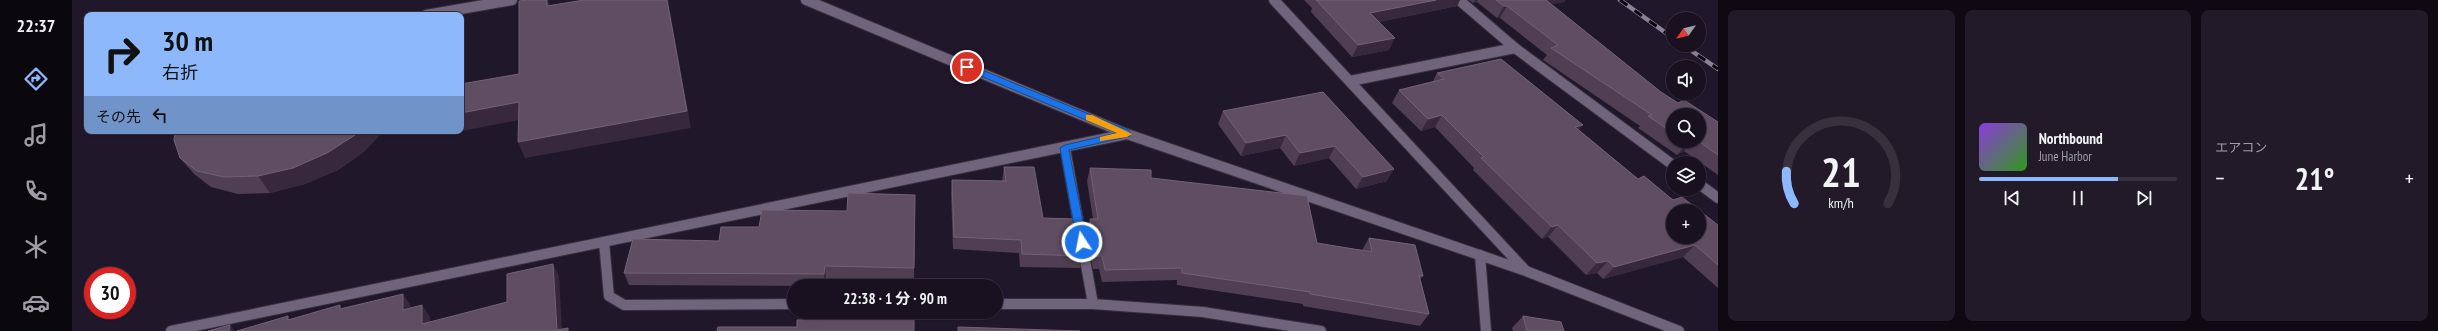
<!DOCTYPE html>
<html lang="ja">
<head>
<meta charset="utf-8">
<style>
  body { margin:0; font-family:"PT Sans Narrow","Noto Sans JP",sans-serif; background:#221a29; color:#f1f3f6; height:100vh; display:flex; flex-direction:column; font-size:15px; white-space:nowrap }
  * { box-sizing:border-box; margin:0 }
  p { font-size:13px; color:#9f9da5 }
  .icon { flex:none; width:22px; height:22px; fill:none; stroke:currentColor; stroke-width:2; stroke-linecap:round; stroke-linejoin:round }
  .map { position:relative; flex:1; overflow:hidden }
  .side { display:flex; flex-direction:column; gap:10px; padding:10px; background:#0e0912; width:720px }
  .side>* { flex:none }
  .guide { position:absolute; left:12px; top:12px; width:380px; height:122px; border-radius:8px; box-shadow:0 1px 3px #0004,0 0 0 1px #37313e; background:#8db9fc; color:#111; overflow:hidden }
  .needle { width:26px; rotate:236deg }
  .fabs { position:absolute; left:1594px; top:12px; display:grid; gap:8px }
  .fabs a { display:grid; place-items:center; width:40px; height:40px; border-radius:50%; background:#191120; box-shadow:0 1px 3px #0004,0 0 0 1px #37313e; font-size:20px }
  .speed { position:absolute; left:12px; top:267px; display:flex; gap:8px; font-size:20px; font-weight:700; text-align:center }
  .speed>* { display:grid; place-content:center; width:52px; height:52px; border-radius:50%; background:#191120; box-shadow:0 1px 3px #0004,0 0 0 1px #37313e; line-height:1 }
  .speed .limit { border:6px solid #d22; background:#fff; color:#111 }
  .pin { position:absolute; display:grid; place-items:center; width:34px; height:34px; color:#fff; margin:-17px; border:2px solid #fff; border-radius:50%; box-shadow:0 1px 4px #0007 }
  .me { position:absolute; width:44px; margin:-22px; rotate:349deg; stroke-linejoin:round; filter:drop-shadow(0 0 3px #0008) }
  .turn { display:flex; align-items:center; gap:14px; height:84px; padding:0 12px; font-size:18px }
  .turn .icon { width:52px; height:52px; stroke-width:2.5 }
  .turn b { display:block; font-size:28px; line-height:34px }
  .then { display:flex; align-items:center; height:38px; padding:0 12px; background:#0003; gap:8px; font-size:15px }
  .big { font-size:30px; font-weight:700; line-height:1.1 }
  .side .card { flex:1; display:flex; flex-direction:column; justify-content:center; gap:6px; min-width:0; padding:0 14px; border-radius:8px; background:#221a29 }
  .side .dial { align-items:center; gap:0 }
  .dial svg { height:104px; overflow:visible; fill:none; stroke:#37313e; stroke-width:7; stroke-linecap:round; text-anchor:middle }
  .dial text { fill:#f1f3f6; stroke:none }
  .song { display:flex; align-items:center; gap:12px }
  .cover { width:48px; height:48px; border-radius:6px; background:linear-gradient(135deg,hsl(270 70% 55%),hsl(110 70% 35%)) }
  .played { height:4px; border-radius:2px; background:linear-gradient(90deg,#8db9fc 70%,#37313e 70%) }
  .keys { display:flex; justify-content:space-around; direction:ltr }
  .heat { display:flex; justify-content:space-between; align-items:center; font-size:22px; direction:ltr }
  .side .tiles { flex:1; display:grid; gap:10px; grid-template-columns:repeat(3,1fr) }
  .trip { position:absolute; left:715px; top:279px; width:216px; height:40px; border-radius:20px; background:#191120; box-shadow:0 1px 3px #0004,0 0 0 1px #37313e; font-weight:700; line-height:40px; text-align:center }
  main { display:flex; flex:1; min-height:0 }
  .menu { display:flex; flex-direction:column; width:72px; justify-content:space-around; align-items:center; background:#0a070d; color:#9f9da5 }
  .menu .icon { width:28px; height:28px }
  .menu .active { color:#8db9fc }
  .menu b { font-size:18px; color:#f1f3f6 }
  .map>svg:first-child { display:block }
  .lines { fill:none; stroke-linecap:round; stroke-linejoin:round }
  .lane-casing { stroke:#383040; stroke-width:12 }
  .street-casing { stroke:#383040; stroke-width:12 }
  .lane { stroke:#70647d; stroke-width:10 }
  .street { stroke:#70647d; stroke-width:10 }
  .rail-casing { stroke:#8a8292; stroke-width:4.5 }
  .rail { stroke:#09050d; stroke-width:3; stroke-dasharray:9; stroke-linecap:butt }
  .wall { fill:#503e52; fill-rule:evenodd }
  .shaded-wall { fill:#37283c }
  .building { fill:#5f4e61; stroke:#726274; fill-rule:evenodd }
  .route { fill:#1a73e8; stroke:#114b97 }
  .slow { fill:#f59e0b }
</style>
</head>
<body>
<main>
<nav class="menu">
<b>22:37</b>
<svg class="icon active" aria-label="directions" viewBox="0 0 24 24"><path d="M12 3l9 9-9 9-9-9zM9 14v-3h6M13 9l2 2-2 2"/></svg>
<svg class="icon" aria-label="music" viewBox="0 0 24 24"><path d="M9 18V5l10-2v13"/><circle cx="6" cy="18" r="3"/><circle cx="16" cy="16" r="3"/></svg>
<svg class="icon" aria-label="phone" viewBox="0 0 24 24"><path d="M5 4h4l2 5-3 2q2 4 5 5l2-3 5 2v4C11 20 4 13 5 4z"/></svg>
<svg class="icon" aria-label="climate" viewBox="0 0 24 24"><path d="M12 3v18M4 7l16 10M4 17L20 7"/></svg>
<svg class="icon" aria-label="car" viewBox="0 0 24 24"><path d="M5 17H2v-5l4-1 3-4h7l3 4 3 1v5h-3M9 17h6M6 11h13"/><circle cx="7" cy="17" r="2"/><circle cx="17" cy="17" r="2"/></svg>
</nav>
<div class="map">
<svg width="1646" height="331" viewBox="0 0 1646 331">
  <rect width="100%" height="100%" fill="#21172b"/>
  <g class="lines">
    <g class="lane-casing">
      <g id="lane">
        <polyline points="734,0 1055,134"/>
        <polyline points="354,15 440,0"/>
      </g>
    </g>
    <g class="street-casing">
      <g id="street">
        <polyline points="1202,0 1453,270"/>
        <polyline points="1387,0 1443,48 1601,165"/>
        <polyline points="1278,81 1443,48"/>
        <polyline points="993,148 1021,304"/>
        <polyline points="1627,184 1646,198"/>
        <polyline points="532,242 537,296 552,305 722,304"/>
        <polyline points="1408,255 1414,331"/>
        <polyline points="924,304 1021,304 1131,312 1249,331"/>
        <polyline points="99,331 1055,134 1454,271 1607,331"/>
      </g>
    </g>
    <use href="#lane" class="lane"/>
    <use href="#street" class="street"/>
    <g class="rail-casing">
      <g id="rail">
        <polyline points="1548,0 1601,38"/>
        <polyline points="1611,45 1646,69"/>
      </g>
    </g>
    <use href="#rail" class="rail"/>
  </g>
  <g class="wall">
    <polygon points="1232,0 1388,0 1385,6 1307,22 1317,50 1280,57 1239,12 1240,8"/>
    <path d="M1397 0H1493L1492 2 1479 4 1589 92 1606 103 1646 122V175L1612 151 1605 155 1566 128 1568 126 1471 60 1475 55 1428 18H1425L1405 2 1401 3ZM1601 115 1627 141H1601Z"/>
    <polygon points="1365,73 1507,130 1566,179 1646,225 1646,288 1611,257 1531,279 1525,273 1514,275 1476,237 1470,239 1401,170 1402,168 1363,127 1349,131 1320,103 1327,90 1361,81"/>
    <polygon points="1251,92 1315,181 1284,189 1257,158 1222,166 1208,148 1169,156 1146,124 1151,111"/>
    <polygon points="293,151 266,170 233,184 198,193 166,194 139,187 122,174 108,158"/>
    <polygon points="932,167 971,218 1011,256 1008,268 948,267 947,253 881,249 879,193 880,180 930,181"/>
    <polygon points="1018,168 1079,178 1245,243 1290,250 1297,238 1351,276 1348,279 1357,314 1348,326 1231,306 1231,304 1105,285 1105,280 1030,282 1027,269 1021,269 1015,232 1018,219 1021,219 1015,181"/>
    <polygon points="843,195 842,280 754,278 753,286 557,285 552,273 647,241 775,211"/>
    <polygon points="1451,316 1492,331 1441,331 1440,328"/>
  </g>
  <g class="shaded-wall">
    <polygon points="475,0 476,0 481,13 475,6"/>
    <polygon points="595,0 596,0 619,128 453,158 446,142"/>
    <polygon points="1364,0 1388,0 1385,6 1292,25 1298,13"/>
    <polygon points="1403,0 1406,0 1405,2 1401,3"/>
    <polygon points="1466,0 1493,0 1492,2 1461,8"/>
    <polygon points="1432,6 1435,6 1428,18 1425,18"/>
    <polygon points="1323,38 1317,50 1280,57 1286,45"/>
    <polygon points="447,102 453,119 390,131 389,128 389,113"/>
    <polygon points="1370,115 1363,127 1349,131 1356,119"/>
    <polygon points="1511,125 1501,137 1503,127"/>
    <polygon points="286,131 312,131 293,151 266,170 233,184 198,193 186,176"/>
    <polygon points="1214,135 1208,148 1169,156 1174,143"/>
    <polygon points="1619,141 1621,141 1612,151 1605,155 1616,143"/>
    <polygon points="1263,146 1257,158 1222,166 1228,153"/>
    <polygon points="1322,169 1315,181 1284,189 1291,177"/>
    <polygon points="1486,225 1476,237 1470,239 1480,227"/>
    <polygon points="1623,245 1611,257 1531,279 1542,267"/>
    <polygon points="1536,261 1525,273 1514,275 1525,263"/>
    <polygon points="481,264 487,276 490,331 485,330"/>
    <polygon points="753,266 754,278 753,286 752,274"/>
    <polygon points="331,294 339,306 339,322 331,310"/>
    <polygon points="350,305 358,317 358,331 350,324"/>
    <polygon points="158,325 163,331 157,331"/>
  </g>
  <g class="building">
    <polygon points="456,0 475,0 475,6 512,0 595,0 615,111 446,142 447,102 389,113 389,84 447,74 447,1"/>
    <polygon points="1244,0 1364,0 1298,13 1323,38 1286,45"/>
    <polygon points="1424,0 1474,0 1589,92 1606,103 1612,100 1646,122 1646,155 1626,141 1627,141 1627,115 1601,115 1601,133 1576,116 1580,115 1479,48 1486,45 1435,6 1432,6"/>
    <path d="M1429 59 1511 125 1503 127 1566 179 1572 176 1601 200 1610 197 1646 225V265L1623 245 1542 267 1536 261 1525 263 1486 225 1480 227 1409 158 1412 157 1370 115 1356 119 1327 90 1372 79 1365 73ZM1601 211H1627V237H1601Z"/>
    <polygon points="1251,92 1322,169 1291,177 1263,146 1228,153 1214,135 1174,143 1151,111"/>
    <polygon points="103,131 286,131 283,135 255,153 221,168 186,176 152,177 125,171 108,158 102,140"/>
    <polygon points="932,167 962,167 971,218 1004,219 1011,256 950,254 949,240 882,237 880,180 934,181"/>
    <polygon points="1018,168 1079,170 1079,178 1235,196 1245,243 1300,252 1297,238 1343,245 1351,276 1347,275 1357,314 1238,294 1238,292 1110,273 1110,268 1033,270 1030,256 1024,256 1018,219 1026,219"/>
    <polygon points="776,193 843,195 842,268 753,266 752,274 552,273 561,239 647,241 649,227 687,227 690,210 775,211"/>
    <polygon points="481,264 485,330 496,328 496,331 165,331 216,316 216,320 268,305 268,309 331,294 331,310 350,305 350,324 435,302 435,274"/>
    <polygon points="1451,316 1489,322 1492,331 1455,331"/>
    <polygon points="842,318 842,331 645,331 646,327 725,327 725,320"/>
    <polygon points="158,325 157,331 136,331"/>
    <polygon points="886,327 1007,331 1008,331 886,331"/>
  </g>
  <polygon class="route" points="892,65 898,65 1058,131 1058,136 997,150 1015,242 1013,244 1010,245 1005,242 988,148 993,145 1045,133 892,69"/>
  <polygon class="slow" points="1014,115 1020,115 1060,134 1055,137 1028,141 1028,137 1045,133 1014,120"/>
</svg>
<div class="fabs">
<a><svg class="needle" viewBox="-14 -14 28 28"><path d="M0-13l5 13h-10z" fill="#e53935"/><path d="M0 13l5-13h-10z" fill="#9f9da5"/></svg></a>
<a><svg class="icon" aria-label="sound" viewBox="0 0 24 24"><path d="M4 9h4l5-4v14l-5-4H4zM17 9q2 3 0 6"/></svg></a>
<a><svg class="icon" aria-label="search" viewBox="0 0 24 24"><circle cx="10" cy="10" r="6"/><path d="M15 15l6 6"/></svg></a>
<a><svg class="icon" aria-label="layers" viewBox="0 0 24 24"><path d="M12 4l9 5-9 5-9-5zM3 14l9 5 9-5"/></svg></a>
<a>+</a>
</div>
<div class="speed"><div class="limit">30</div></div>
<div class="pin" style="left:895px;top:67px;background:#d93025"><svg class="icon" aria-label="arrive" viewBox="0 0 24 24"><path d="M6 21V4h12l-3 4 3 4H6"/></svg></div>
<svg class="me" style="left:1010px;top:242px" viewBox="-20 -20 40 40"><circle r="17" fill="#1a73e8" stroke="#fff" stroke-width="3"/><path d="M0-11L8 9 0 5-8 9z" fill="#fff"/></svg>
<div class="trip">22:38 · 1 分 · 90 m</div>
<div class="guide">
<div class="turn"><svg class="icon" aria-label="right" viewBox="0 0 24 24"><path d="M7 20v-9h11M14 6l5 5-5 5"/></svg><div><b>30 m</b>右折</div></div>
<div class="then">その先<svg class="icon" aria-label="left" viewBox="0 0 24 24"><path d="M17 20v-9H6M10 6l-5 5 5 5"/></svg></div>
</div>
</div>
<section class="side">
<div class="tiles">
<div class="card dial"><svg viewBox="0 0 100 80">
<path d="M14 69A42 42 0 1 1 86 69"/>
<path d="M14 69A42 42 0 0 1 8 44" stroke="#8db9fc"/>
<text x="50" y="56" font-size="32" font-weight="700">21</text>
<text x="50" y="72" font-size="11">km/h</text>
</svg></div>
<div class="card">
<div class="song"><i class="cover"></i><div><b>Northbound</b><p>June Harbor</p></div></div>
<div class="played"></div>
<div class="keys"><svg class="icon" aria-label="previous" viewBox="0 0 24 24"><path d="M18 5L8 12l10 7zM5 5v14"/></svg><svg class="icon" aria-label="pause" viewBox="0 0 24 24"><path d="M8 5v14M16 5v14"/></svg><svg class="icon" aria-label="next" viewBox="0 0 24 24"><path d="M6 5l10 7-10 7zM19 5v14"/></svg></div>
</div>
<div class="card"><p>エアコン</p>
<div class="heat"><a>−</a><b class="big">21°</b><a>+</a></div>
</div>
</div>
</section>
</main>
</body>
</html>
